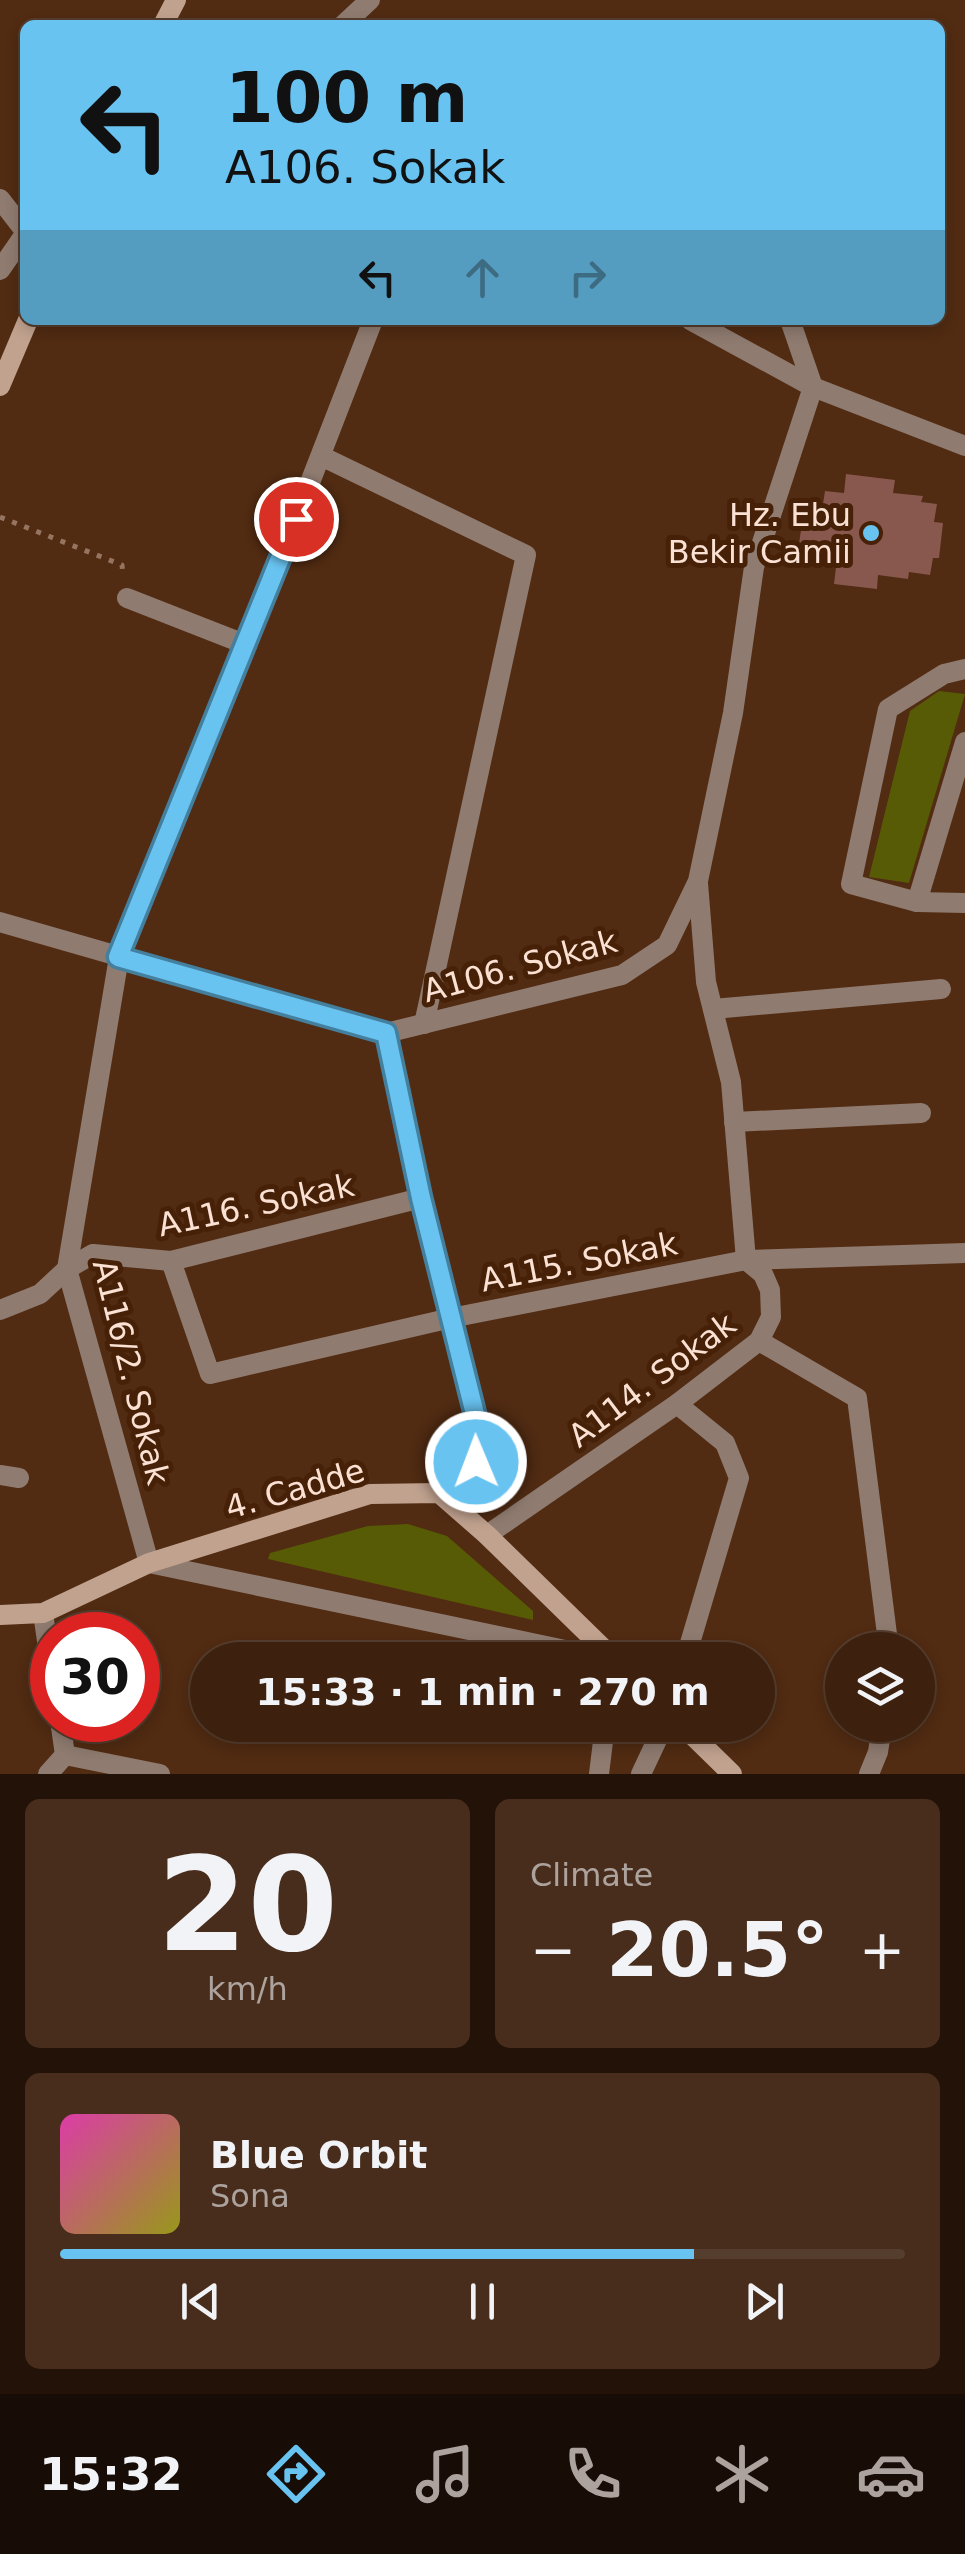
<!DOCTYPE html>
<html lang="en">
<head>
<meta charset="utf-8">
<style>
  body { margin:0; font-family:"DejaVu Sans",sans-serif; background:#482d1c; color:#f1f3f6; height:100vh; display:flex; flex-direction:column; font-size:38px; white-space:nowrap }
  * { box-sizing:border-box; margin:0 }
  p { font-size:32px; color:#ada39e }
  .icon { flex:none; width:55px; height:55px; fill:none; stroke:currentColor; stroke-width:2; stroke-linecap:round; stroke-linejoin:round }
  .map { position:relative; height:1774px; overflow:hidden }
  .side { display:flex; flex-direction:column; gap:25px; padding:25px; background:#221208; flex:1 }
  .side>* { flex:none }
  .top-card { position:absolute; left:20px; top:20px; width:925px; height:305px; border-radius:15px; box-shadow:0 5px 15px #0003,0 0 0 2px #563e2e; background:#69c3f1; color:#111; overflow:hidden }
  .buttons { position:absolute; left:825px; top:1632px; display:grid; gap:20px }
  .buttons a { display:grid; place-items:center; width:110px; height:110px; border-radius:50%; background:#3d200e; box-shadow:0 5px 15px #0003,0 0 0 2px #563e2e; font-size:50px }
  .speed { position:absolute; left:30px; top:1612px; display:flex; gap:20px; font-size:50px; font-weight:700; text-align:center }
  .speed>* { display:grid; place-content:center; width:130px; height:130px; border-radius:50%; background:#3d200e; box-shadow:0 5px 15px #0003,0 0 0 2px #563e2e; line-height:1 }
  .speed .limit { border:15px solid #d22; background:#fff; color:#111 }
  .pin { position:absolute; display:grid; place-items:center; width:85px; height:85px; color:#fff; margin:-42px; border:5px solid #fff; border-radius:50%; box-shadow:0 2px 10px #0007 }
  .me { position:absolute; width:110px; margin:-55px; rotate:359deg; stroke-linejoin:round; filter:drop-shadow(0 0 8px #0008) }
  .turn { display:flex; align-items:center; gap:35px; height:210px; padding:0 40px; font-size:45px }
  .turn .icon { width:130px; height:130px; stroke-width:2.5 }
  .turn b { display:block; font-size:70px; line-height:85px }
  .lanes { display:flex; align-items:center; height:95px; padding:0 40px; background:#0003; justify-content:center; gap:50px; direction:ltr }
  .lanes .off { opacity:.35 }
  .big { font-size:75px; font-weight:600; line-height:1.1 }
  .side .tile { flex:1; display:flex; flex-direction:column; justify-content:center; gap:15px; min-width:0; padding:0 35px; border-radius:15px; background:#482d1c }
  .side .dial { align-items:center; gap:0 }
  .dial b { font-size:130px; line-height:1 }
  .song { display:flex; align-items:center; gap:30px }
  .cover { width:120px; height:120px; border-radius:15px; background:linear-gradient(135deg,hsl(320 70% 55%),hsl(60 70% 35%)) }
  .played { height:10px; border-radius:5px; background:linear-gradient(90deg,#69c3f1 75%,#563e2e 75%) }
  .keys { display:flex; justify-content:space-around; direction:ltr }
  .heat { display:flex; justify-content:space-between; align-items:center; font-size:55px; direction:ltr }
  .side .tiles { flex:1; display:grid; gap:25px; grid-template-columns:1fr 1fr }
  .tile:last-child { grid-column:span 2 }
  .trip { position:absolute; left:190px; top:1642px; width:585px; height:100px; border-radius:50px; background:#3d200e; box-shadow:0 5px 15px #0003,0 0 0 2px #563e2e; font-weight:600; line-height:100px; text-align:center }
  .tab-bar { display:flex; height:160px; justify-content:space-around; align-items:center; background:#180d06; color:#ada39e }
  .tab-bar .icon { width:70px; height:70px }
  .tab-bar .selected { color:#69c3f1 }
  .tab-bar b { font-size:45px; color:#f1f3f6 }
  .map>svg:first-child { display:block }
  .green { fill:#585b05 }
  .building { fill:#88584e }
  .lines { fill:none; stroke-linecap:round; stroke-linejoin:round }
  .path { stroke:#957460; stroke-width:5; stroke-dasharray:5 8; stroke-linecap:butt }
  .street { stroke:#8f7b70; stroke-width:20 }
  .secondary { stroke:#c1a28f; stroke-width:20 }
  .route-casing { stroke:#447f9d; stroke-width:25 }
  .route { stroke:#69c3f1; stroke-width:18 }
  .poi-dot { fill:#69c3f1; stroke:#462107; stroke-width:4 }
  .labels { text-anchor:middle; stroke-width:10; stroke-linejoin:round; paint-order:stroke }
  .poi-label { font-size:32px; fill:#fae1d3; stroke:#462107; text-anchor:end }
  .street-label { font-size:32px; fill:#fae1d3; stroke:#462107 }
</style>
</head>
<body>
<div class="map">
<svg width="965" height="1774" viewBox="0 0 965 1774">
  <rect width="100%" height="100%" fill="#512b12"/>
  <g class="green">
    <polygon points="939,691 965,694 909,883 869,877 910,711"/>
    <polygon points="408,1524 447,1536 533,1611 533,1620 268,1559 270,1553 368,1526"/>
  </g>
  <polygon class="building" points="846,474 895,480 893,493 923,496 921,502 937,504 934,522 943,523 939,558 933,558 930,575 909,572 908,579 878,575 877,589 834,584 836,567 816,565 819,546 799,544 804,509 822,511 825,491 844,493"/>
  <g class="lines">
    <polyline class="path" points="0,517 122,565 123,576"/>
    <g class="street">
      <polyline points="343,25 370,0"/>
      <polyline points="0,199 25,231"/>
      <polyline points="0,270 25,234"/>
      <polyline points="373,320 247,645 119,957 67,1269 149,1563 565,1650 612,1657 612,1660"/>
      <polyline points="790,320 813,387 965,446"/>
      <polyline points="321,456 526,555 424,1024"/>
      <polyline points="127,598 247,645"/>
      <polyline points="965,669 944,674 888,709 851,884 917,902 965,903"/>
      <polyline points="917,902 965,742"/>
      <polyline points="0,922 386,1033 622,975 667,945 698,881 733,713 754,567 813,387 690,320"/>
      <polyline points="713,1009 941,989"/>
      <polyline points="386,1033 421,1198 479,1434 475,1461 439,1493"/>
      <polyline points="734,1122 921,1113"/>
      <polyline points="171,1261 210,1374 451,1318 746,1260 965,1253"/>
      <polyline points="0,1310 40,1294 67,1269 93,1254 171,1261 421,1198"/>
      <polyline points="759,1341 857,1398 889,1650"/>
      <polyline points="677,1404 725,1443 739,1478 685,1660"/>
      <polyline points="0,1475 19,1478"/>
      <polyline points="487,1535 677,1404 759,1341 771,1317 770,1290 763,1274 746,1260 731,1082 706,982 698,883"/>
      <polyline points="43,1613 52,1675"/>
      <polyline points="65,1755 160,1774"/>
      <polyline points="48,1774 65,1755 60,1720"/>
      <polyline points="599,1774 605,1725"/>
      <polyline points="641,1774 664,1725"/>
      <polyline points="869,1774 878,1752 882,1725"/>
    </g>
    <g class="secondary">
      <polyline points="163,25 176,0"/>
      <polyline points="0,386 28,320"/>
      <polyline points="0,1615 43,1613 149,1563 370,1494 439,1493 487,1535 615,1660"/>
      <polyline points="682,1725 732,1774"/>
    </g>
  </g>
  <g class="lines">
    <g class="route-casing">
      <polyline id="route" points="296,519 118,957 386,1033 421,1198 480,1434 476,1462"/>
    </g>
    <use href="#route" class="route"/>
  </g>
  <circle class="poi-dot" cx="871" cy="533" r="10"/>
  <g class="labels">
    <g class="poi-label">
      <text x="851" y="526">Hz. Ebu<tspan x="851" dy="37">Bekir Camii</tspan></text>
    </g>
    <g class="street-label">
      <text transform="translate(520 966) rotate(-15)" y="11">A106. Sokak</text>
      <text transform="translate(256 1205) rotate(-12)" y="11">A116. Sokak</text>
      <text transform="translate(579 1262) rotate(-11)" y="11">A115. Sokak</text>
      <text transform="translate(131 1372) rotate(76)" y="11">A116/2. Sokak</text>
      <text transform="translate(652 1380) rotate(-37)" y="11">A114. Sokak</text>
      <text transform="translate(295 1489) rotate(-16)" y="11">4. Cadde</text>
    </g>
  </g>
</svg>
<div class="buttons">
<a><svg class="icon" aria-label="layers" viewBox="0 0 24 24"><path d="M12 4l9 5-9 5-9-5zM3 14l9 5 9-5"/></svg></a>
</div>
<div class="speed"><div class="limit">30</div></div>
<div class="pin" style="left:296px;top:519px;background:#d93025"><svg class="icon" aria-label="arrive" viewBox="0 0 24 24"><path d="M6 21V4h12l-3 4 3 4H6"/></svg></div>
<svg class="me" style="left:476px;top:1462px" viewBox="-20 -20 40 40"><circle r="17" fill="#69c3f1" stroke="#fff" stroke-width="3"/><path d="M0-11L8 9 0 5-8 9z" fill="#fff"/></svg>
<div class="trip">15:33 · 1 min · 270 m</div>
<div class="top-card">
<div class="turn"><svg class="icon" aria-label="left" viewBox="0 0 24 24"><path d="M17 20v-9H6M10 6l-5 5 5 5"/></svg><div><b>100 m</b>A106. Sokak</div></div>
<div class="lanes"><svg class="icon" aria-label="left" viewBox="0 0 24 24"><path d="M17 20v-9H6M10 6l-5 5 5 5"/></svg><svg class="icon off" aria-label="ahead" viewBox="0 0 24 24"><path d="M12 20V5M6 11l6-6 6 6"/></svg><svg class="icon off" aria-label="right" viewBox="0 0 24 24"><path d="M7 20v-9h11M14 6l5 5-5 5"/></svg></div>
</div>
</div>
<section class="side">
<div class="tiles">
<div class="tile dial"><b>20</b><p>km/h</p></div>
<div class="tile"><p>Climate</p>
<div class="heat"><a>−</a><b class="big">20.5°</b><a>+</a></div>
</div>
<div class="tile">
<div class="song"><i class="cover"></i><div><b>Blue Orbit</b><p>Sona</p></div></div>
<div class="played"></div>
<div class="keys"><svg class="icon" aria-label="previous" viewBox="0 0 24 24"><path d="M18 5L8 12l10 7zM5 5v14"/></svg><svg class="icon" aria-label="pause" viewBox="0 0 24 24"><path d="M8 5v14M16 5v14"/></svg><svg class="icon" aria-label="next" viewBox="0 0 24 24"><path d="M6 5l10 7-10 7zM19 5v14"/></svg></div>
</div>
</div>
</section>
<nav class="tab-bar">
<b>15:32</b>
<svg class="icon selected" aria-label="directions" viewBox="0 0 24 24"><path d="M12 3l9 9-9 9-9-9zM9 14v-3h6M13 9l2 2-2 2"/></svg>
<svg class="icon" aria-label="music" viewBox="0 0 24 24"><path d="M9 18V5l10-2v13"/><circle cx="6" cy="18" r="3"/><circle cx="16" cy="16" r="3"/></svg>
<svg class="icon" aria-label="phone" viewBox="0 0 24 24"><path d="M5 4h4l2 5-3 2q2 4 5 5l2-3 5 2v4C11 20 4 13 5 4z"/></svg>
<svg class="icon" aria-label="climate" viewBox="0 0 24 24"><path d="M12 3v18M4 7l16 10M4 17L20 7"/></svg>
<svg class="icon" aria-label="car" viewBox="0 0 24 24"><path d="M5 17H2v-5l4-1 3-4h7l3 4 3 1v5h-3M9 17h6M6 11h13"/><circle cx="7" cy="17" r="2"/><circle cx="17" cy="17" r="2"/></svg>
</nav>
</body>
</html>
